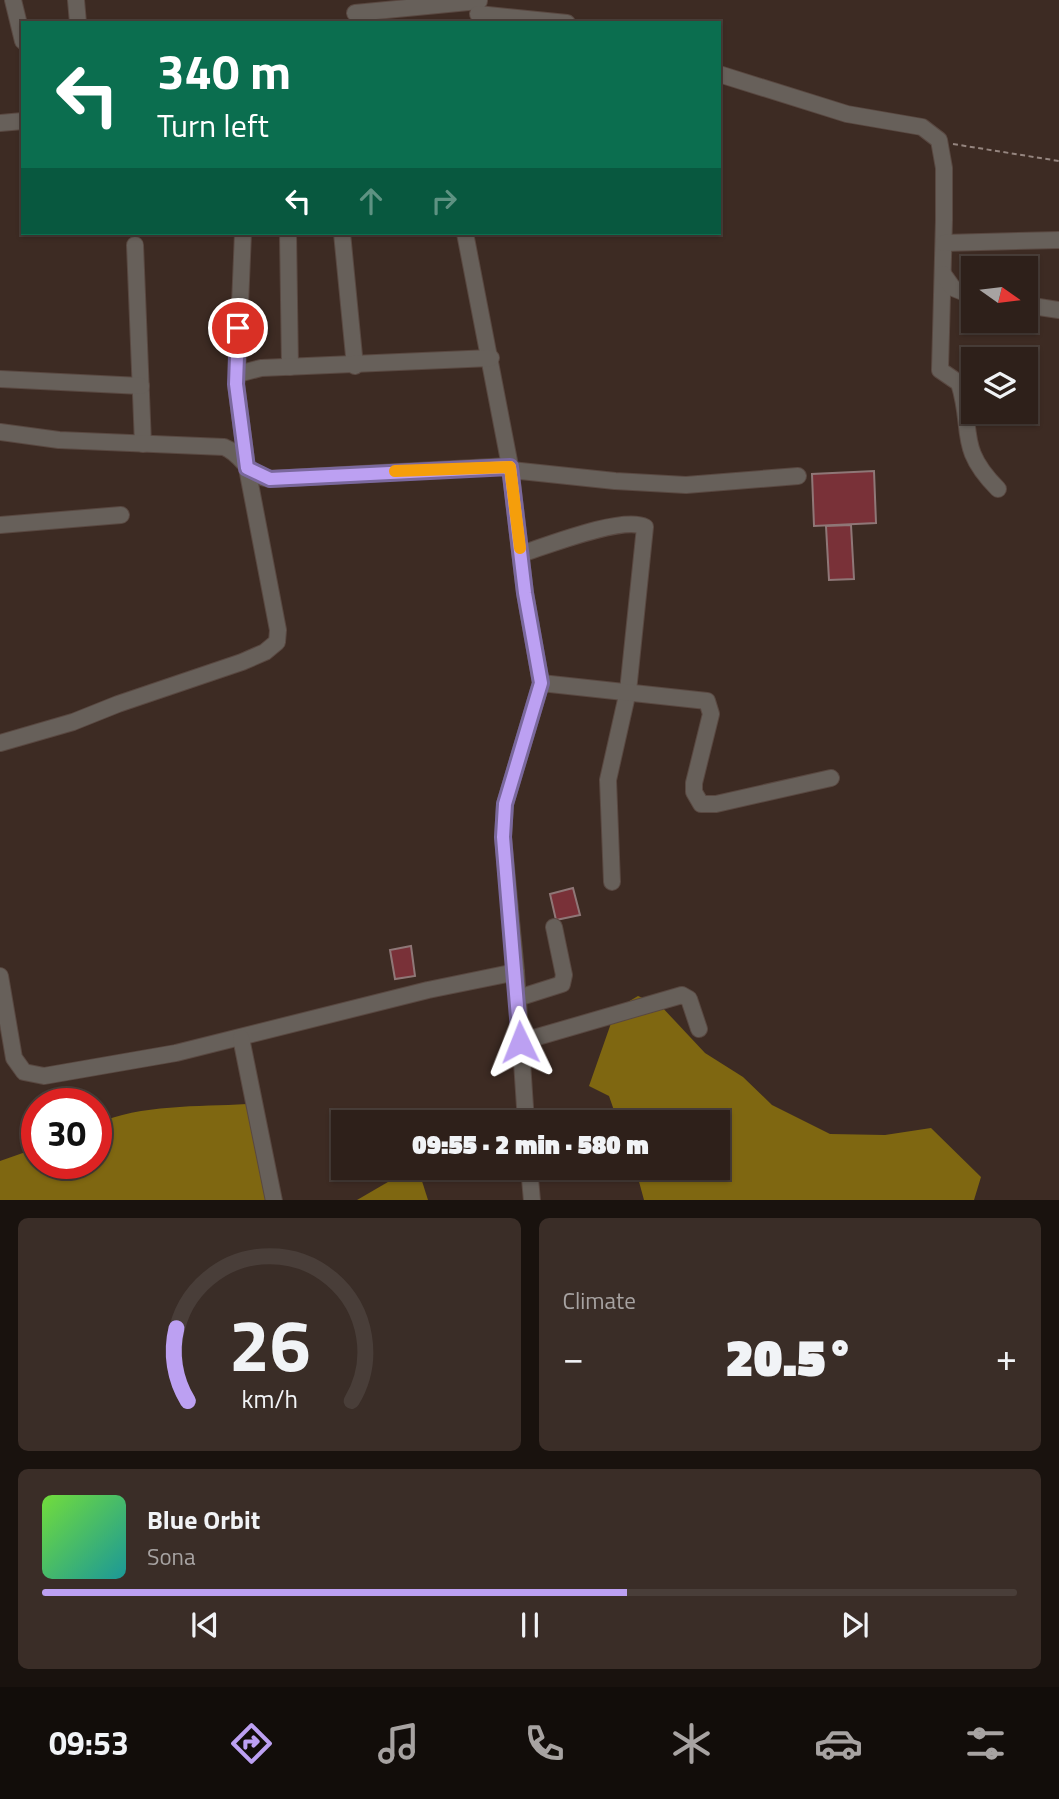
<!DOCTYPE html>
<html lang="en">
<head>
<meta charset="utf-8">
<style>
  body { margin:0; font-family:"Titillium Web",sans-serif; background:#3a2d27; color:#f1f3f6; height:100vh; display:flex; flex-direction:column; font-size:26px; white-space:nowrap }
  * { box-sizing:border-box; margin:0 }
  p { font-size:23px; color:#a7a3a2 }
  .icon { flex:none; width:38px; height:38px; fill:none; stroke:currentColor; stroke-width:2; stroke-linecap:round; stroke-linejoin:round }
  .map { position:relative; height:1200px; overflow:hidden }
  .side { display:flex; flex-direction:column; gap:18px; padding:18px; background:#19120e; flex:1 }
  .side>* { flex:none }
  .guide { position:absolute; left:21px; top:21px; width:700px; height:214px; border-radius:0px; box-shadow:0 2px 5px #0004,0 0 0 2px #493e39; background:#0b6e4f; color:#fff; overflow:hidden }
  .needle { width:46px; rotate:104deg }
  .tools { position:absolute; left:961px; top:256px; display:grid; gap:14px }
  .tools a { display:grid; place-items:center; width:77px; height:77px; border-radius:0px; background:#2e201a; box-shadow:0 2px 5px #0004,0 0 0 2px #493e39; font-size:35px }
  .speed { position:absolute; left:21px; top:1088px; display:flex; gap:14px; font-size:35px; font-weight:700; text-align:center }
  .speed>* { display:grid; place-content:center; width:91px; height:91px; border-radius:50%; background:#2e201a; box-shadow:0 2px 5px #0004,0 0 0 2px #493e39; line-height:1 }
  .speed .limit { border:10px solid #d22; background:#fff; color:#111 }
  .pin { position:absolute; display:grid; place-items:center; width:60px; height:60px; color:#fff; margin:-30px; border:4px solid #fff; border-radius:50%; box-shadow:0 2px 7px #0007 }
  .me { position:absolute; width:77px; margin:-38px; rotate:358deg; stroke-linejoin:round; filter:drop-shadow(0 0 5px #0008) }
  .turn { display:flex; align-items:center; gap:24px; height:147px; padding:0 21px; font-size:32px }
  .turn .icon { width:91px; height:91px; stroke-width:2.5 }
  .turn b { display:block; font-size:49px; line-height:60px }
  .lanes { display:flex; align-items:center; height:66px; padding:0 21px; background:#0003; justify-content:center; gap:35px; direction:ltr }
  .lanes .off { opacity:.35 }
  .big { font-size:52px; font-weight:800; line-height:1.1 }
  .side .widget { flex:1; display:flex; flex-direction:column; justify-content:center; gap:10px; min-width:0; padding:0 24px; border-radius:10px; background:#3a2d27 }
  .side .dial { align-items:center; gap:0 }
  .dial svg { height:182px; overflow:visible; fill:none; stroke:#493e39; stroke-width:7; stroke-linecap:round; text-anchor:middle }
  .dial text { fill:#f1f3f6; stroke:none }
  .song { display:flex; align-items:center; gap:21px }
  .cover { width:84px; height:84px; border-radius:10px; background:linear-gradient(135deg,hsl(100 70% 55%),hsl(180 70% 35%)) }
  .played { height:7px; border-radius:4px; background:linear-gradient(90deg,#bca0f2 60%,#493e39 60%) }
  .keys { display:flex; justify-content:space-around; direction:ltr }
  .heat { display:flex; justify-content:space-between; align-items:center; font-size:38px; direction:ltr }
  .side .tiles { flex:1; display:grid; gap:18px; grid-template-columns:1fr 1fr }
  .widget:last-child { grid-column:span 2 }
  .trip { position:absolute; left:331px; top:1110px; width:399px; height:70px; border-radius:0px; background:#2e201a; box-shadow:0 2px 5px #0004,0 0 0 2px #493e39; font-weight:800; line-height:70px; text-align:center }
  .dock { display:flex; height:112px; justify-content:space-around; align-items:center; background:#120d0a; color:#a7a3a2 }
  .dock .icon { width:49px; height:49px }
  .dock .on { color:#bca0f2 }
  .dock b { font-size:32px; color:#f1f3f6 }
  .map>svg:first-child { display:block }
  .forest { fill:#7f6711 }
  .building { fill:#793138; stroke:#8f7777; stroke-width:2 }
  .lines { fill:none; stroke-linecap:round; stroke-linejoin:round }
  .minor-casing { stroke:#594841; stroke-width:18 }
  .path { stroke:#95857f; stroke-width:2; stroke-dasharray:5 3.5; stroke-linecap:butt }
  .minor { stroke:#67605a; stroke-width:16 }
  .route-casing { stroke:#7a689d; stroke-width:18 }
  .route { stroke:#bca0f2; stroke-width:12 }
  .slow { stroke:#f59e0b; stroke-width:12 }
</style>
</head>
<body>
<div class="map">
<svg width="1059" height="1201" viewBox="0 0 1059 1201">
  <rect width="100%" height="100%" fill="#3d2b23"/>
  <g class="forest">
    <polygon points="638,996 660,1005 705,1053 743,1077 772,1105 830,1134 885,1135 931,1128 981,1177 974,1200 644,1200 635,1167 718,1167 718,1122 618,1122 609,1096 589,1086 616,1009"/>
    <path d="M247 1104 270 1200H0V1161L37 1148V1164H96V1124C141 1104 198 1107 247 1104Z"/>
    <polygon points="400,1175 421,1178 428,1200 357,1200"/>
  </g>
  <g class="building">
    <polygon points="874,471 876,523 814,526 812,474"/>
    <polygon points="851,525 854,579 829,580 826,526"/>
    <polygon points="573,888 580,915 556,920 550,894"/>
    <polygon points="411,946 415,976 395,979 390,950"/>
  </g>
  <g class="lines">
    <g class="minor-casing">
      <g id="minor">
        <polyline points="13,0 23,41"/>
        <polyline points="76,0 78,23"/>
        <polyline points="355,13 479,1"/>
        <polyline points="478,14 567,23"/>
        <path d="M719 74 847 114 922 127 939 140 944 168V220L940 370 959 383C974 430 956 447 998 489"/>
        <polyline points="0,123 23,121"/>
        <polyline points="288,233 290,367"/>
        <polyline points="342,233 355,366"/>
        <polyline points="465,233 510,466"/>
        <polyline points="944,243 1059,240"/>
        <polyline points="135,245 143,444"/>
        <polyline points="943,274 953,288 973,296"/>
        <polyline points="1026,305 1059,310"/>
        <polyline points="237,376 243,233"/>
        <polyline points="0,379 141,386"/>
        <path d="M0 432 59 440 224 447C243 454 247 476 270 479L510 466 525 593 541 683 505 804 503 837 516 972 526 1122"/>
        <polyline points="511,470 615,481 686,485 798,476"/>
        <polyline points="0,525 121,515"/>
        <path d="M521 554C546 546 624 515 645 527L628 691 608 780 612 882"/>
        <polyline points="541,683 707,701 711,714 694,783 694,792 701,804 716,804 831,778"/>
        <polyline points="0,743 73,722 118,704 242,662 265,652 277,642 278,630 247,468 236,384 238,374 261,368 491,358"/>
        <polyline points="0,976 14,1058 24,1072 44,1076 176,1053 428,990 516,972"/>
        <polyline points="518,998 562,984 564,975 554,927"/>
        <polyline points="241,1038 274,1201"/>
        <polyline points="520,1042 682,995 689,999 699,1029"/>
        <polyline points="529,1167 532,1201"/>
      </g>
    </g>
    <polyline class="path" points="953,144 1059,161"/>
    <use href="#minor" class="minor"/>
  </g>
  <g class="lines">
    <g class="route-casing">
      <polyline id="route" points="238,328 236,384 247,468 270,479 510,467 525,593 541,683 505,804 503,837 520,1042"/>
    </g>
    <use href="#route" class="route"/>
    <polyline class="slow" points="395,471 510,467 520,548"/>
  </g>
</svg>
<div class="tools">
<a><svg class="needle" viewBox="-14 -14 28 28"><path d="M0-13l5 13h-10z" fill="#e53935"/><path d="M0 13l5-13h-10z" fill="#a7a3a2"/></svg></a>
<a><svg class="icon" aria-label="layers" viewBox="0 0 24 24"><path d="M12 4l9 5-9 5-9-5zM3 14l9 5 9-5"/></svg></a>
</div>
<div class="speed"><div class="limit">30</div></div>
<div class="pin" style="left:238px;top:328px;background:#d93025"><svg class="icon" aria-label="arrive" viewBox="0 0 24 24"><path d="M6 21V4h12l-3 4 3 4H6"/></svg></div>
<svg class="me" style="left:520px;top:1042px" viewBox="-20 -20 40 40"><path d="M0-17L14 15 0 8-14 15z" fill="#bca0f2" stroke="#fff" stroke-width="4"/></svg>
<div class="trip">09:55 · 2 min · 580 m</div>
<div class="guide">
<div class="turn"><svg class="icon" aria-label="left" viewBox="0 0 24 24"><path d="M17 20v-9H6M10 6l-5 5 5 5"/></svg><div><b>340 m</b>Turn left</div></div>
<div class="lanes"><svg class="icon" aria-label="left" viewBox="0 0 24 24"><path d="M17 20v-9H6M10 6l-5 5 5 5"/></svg><svg class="icon off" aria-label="ahead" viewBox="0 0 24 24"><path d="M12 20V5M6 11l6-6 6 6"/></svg><svg class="icon off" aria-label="right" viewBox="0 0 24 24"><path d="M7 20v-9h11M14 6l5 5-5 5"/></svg></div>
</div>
</div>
<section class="side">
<div class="tiles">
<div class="widget dial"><svg viewBox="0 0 100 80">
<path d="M14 69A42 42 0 1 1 86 69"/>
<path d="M14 69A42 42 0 0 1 9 37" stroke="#bca0f2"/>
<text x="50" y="56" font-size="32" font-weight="700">26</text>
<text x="50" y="72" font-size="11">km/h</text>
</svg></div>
<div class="widget"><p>Climate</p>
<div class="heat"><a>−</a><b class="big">20.5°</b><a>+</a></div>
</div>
<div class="widget">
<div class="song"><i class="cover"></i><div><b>Blue Orbit</b><p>Sona</p></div></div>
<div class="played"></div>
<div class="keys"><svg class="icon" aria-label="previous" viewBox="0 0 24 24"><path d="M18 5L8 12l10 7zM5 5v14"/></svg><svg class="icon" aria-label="pause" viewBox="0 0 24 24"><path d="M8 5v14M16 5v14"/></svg><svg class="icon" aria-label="next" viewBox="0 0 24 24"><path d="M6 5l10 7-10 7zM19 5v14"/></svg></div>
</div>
</div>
</section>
<nav class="dock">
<b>09:53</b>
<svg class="icon on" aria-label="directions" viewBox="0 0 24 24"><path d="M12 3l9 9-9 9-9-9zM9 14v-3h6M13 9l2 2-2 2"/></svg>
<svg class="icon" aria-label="music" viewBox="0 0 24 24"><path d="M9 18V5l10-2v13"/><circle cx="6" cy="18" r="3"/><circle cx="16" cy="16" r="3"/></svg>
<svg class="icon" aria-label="phone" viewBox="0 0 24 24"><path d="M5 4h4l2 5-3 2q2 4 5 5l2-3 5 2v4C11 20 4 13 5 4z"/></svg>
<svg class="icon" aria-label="climate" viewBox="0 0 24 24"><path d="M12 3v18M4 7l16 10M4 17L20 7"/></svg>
<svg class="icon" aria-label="car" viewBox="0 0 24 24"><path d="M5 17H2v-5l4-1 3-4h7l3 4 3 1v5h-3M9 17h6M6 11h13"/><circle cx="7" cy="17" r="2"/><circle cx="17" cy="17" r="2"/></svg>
<svg class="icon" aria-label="filters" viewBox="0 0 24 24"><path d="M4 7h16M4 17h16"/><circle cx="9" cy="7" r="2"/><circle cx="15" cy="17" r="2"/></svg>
</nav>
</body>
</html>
